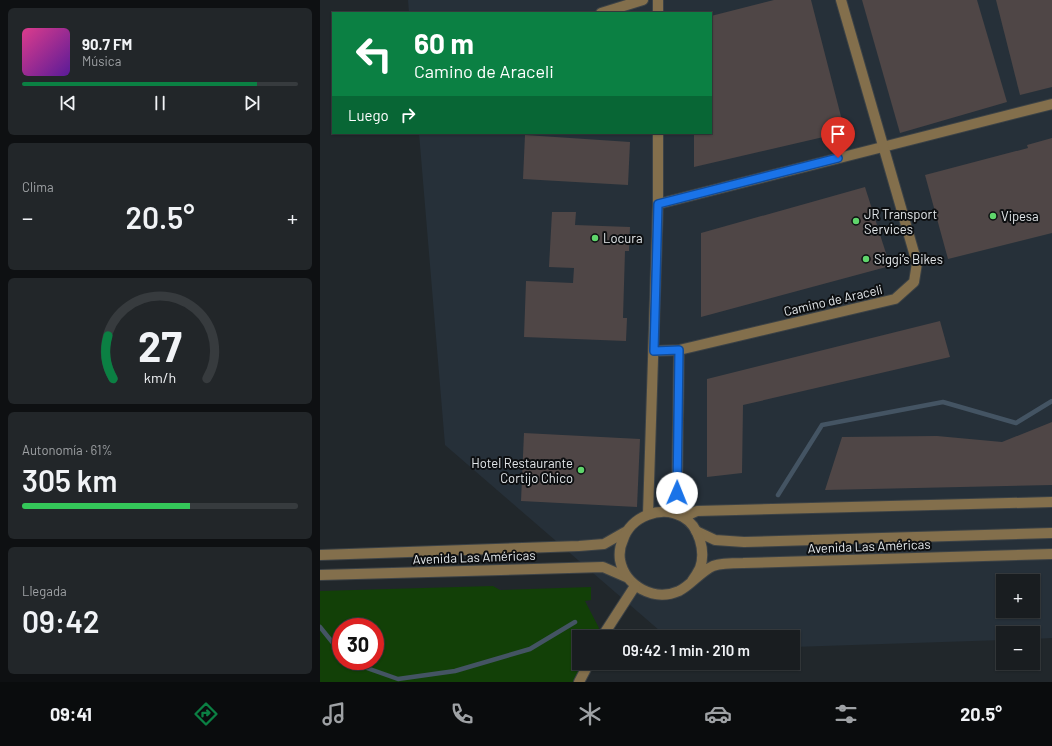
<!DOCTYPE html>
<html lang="es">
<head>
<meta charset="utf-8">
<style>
  body { margin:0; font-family:Barlow,sans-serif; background:#222629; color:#f1f3f6; height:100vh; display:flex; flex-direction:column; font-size:15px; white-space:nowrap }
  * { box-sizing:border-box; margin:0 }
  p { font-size:13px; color:#9fa2a5 }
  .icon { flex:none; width:22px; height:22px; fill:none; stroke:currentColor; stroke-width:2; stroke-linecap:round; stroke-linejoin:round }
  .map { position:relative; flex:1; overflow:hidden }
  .side { display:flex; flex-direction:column; gap:8px; padding:8px; background:#0e1012; width:320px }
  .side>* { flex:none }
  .banner { position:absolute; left:12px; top:12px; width:380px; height:122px; border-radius:0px; box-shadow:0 1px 3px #0004,0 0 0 1px #373b3e; background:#0b8043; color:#fff; overflow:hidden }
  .fabs { position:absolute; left:676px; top:574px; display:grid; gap:8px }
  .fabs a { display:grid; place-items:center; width:44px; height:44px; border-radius:0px; background:#191d20; box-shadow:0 1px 3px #0004,0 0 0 1px #373b3e; font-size:20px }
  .speed { position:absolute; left:12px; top:618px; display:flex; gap:8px; font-size:20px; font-weight:700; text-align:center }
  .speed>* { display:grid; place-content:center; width:52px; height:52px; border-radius:50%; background:#191d20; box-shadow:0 1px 3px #0004,0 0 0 1px #373b3e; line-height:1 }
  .speed .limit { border:6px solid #d22; background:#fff; color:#111 }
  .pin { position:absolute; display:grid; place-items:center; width:34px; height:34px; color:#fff; margin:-41px -17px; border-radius:50% 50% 50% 0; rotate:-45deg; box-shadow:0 0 4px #0007 }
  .pin .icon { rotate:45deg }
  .me { position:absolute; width:44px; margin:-22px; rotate:1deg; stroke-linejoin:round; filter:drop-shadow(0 0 3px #0008) }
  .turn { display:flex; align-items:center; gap:14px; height:84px; padding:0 16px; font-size:18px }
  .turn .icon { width:52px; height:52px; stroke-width:2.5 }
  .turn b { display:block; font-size:28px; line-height:34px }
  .then { display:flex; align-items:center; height:38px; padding:0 16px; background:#0003; gap:8px; font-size:15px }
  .big { font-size:30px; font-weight:600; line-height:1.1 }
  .side .card { flex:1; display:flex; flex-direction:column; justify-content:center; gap:6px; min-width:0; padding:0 14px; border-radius:6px; background:#222629 }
  .side .dial { align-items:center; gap:0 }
  .dial svg { height:104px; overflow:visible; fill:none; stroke:#373b3e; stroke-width:7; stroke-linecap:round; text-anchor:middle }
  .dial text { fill:#f1f3f6; stroke:none }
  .song { display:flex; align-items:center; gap:12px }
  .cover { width:48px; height:48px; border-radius:6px; background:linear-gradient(135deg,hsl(330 70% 55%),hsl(270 70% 35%)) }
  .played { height:4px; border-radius:2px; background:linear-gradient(90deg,#0b8043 85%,#373b3e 85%) }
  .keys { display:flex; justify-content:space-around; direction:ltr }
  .heat { display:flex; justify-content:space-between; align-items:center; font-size:22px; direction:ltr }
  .charge { height:6px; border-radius:3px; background:linear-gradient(90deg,#34c759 61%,#373b3e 0) }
  .trip { position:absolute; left:252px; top:630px; width:228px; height:40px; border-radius:0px; background:#191d20; box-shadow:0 1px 3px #0004,0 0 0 1px #373b3e; font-weight:600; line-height:40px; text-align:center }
  .menu { display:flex; height:64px; justify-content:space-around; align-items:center; background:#0a0c0d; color:#9fa2a5 }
  .menu .icon { width:28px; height:28px }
  .menu .current { color:#0b8043 }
  .menu b { font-size:18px; color:#f1f3f6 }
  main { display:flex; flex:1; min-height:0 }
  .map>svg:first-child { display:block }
  .built { fill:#263039; fill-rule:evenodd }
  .green { fill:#124007; fill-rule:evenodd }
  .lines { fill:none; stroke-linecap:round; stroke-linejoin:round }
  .stream { stroke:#445463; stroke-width:4.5 }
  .building { fill:#4f4646 }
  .minor-casing { stroke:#3c4246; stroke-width:12 }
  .minor { stroke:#836f4c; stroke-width:10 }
  .route-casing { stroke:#114b97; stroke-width:10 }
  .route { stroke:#1a73e8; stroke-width:7 }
  .poi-dot { fill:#5fd56b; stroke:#0d0f11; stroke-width:1.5 }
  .labels { text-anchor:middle; stroke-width:4; stroke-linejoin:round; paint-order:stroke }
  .poi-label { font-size:13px; fill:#e3e7ea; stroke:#0d0f11; text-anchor:start }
  .street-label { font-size:13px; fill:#e3e7ea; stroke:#0d0f11 }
</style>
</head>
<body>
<main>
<section class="side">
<div class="card">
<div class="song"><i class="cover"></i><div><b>90.7 FM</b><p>Música</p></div></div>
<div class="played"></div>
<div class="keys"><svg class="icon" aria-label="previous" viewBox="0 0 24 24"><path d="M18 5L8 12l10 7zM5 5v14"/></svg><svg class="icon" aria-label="pause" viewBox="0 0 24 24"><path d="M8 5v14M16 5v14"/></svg><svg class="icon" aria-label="next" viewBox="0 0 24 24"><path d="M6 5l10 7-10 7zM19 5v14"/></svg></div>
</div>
<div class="card"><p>Clima</p>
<div class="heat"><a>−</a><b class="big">20.5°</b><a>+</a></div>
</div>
<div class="card dial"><svg viewBox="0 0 100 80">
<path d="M14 69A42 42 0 1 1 86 69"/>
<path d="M14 69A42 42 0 0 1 10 36" stroke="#0b8043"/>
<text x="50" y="56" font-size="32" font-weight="700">27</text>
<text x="50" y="72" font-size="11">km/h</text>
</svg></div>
<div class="card"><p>Autonomía · 61%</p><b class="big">305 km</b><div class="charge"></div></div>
<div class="card"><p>Llegada</p><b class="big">09:42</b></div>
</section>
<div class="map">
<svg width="732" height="682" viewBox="0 0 732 682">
  <rect width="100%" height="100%" fill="#21272b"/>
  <path class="built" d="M88 0H732V638L713 639V633H683V640L473 647V637H347L125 445 99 133H391V13H89ZM683 581H713V611H683Z"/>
  <path class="green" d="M173 586 180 590 271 587V600L265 601 279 628 275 637H259V663H263L253 682H0V591ZM21 627H55V661H21Z"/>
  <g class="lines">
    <g class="stream">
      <polyline points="458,495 502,425 623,402 696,423 732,401"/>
      <polyline points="0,627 21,653"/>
      <polyline points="27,661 78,679 135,671 210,649 255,622"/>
    </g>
  </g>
  <g class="building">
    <polygon points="454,0 491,0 525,132 374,167 374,133 391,133 391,16"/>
    <polygon points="542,0 657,0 687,102 580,133"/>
    <polygon points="676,0 732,0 732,87 700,95"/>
    <polygon points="205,135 310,142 308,185 203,179"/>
    <polygon points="732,138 732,233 628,259 605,175 708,148 707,145"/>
    <polygon points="545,187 570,266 381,317 381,233"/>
    <polygon points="232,212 256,212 255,225 310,227 309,251 305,251 303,318 307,318 306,341 204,337 206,281 253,283 254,268 229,267"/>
    <polygon points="620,321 630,357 423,405 422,473 387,477 387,379"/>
    <polygon points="732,422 732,485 505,490 522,437 617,436 682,442"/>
    <polygon points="204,433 320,439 317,507 201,501"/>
  </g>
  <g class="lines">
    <g class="minor-casing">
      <g id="minor">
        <polyline points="281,13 323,0"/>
        <polyline points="338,13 338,0"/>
        <polyline points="338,204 732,104"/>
        <polyline points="359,350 357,493 359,515"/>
        <polyline points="334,351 359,350 575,299 594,282 597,263 521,0"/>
        <polyline points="328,514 338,204 338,133"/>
        <polyline points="364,517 377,511 732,502"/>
        <polyline points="376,531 395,540 424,542 732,533"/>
        <polyline points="0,555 259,546 284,544 305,532"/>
        <polyline points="0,575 283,567 306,577"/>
        <path d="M372 581C375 577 378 572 380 568 386 551 379 526 363 517 341 504 310 517 303 540 300 546 299 553 300 560 305 586 334 602 359 591 371 585 380 572 393 566 401 563 414 563 423 563L732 554"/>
        <polyline points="282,637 315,586"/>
        <polyline points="259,682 269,663"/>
      </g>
    </g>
    <use href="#minor" class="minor"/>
  </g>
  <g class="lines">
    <g class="route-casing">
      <polyline id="route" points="357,493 359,350 334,351 338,204 518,158"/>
    </g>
    <use href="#route" class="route"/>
  </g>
  <g class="poi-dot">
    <circle cx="673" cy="216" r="4"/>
    <circle cx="536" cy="221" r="4"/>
    <circle cx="275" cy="238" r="4"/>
    <circle cx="546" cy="259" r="4"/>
    <circle cx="261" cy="470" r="4"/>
  </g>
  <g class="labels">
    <g class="poi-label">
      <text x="544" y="219">JR Transport<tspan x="544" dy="15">Services</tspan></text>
      <text x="681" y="221">Vipesa</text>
      <text x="283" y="243">Locura</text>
      <text x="554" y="264">Siggi’s Bikes</text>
      <text x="253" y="468" text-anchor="end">Hotel Restaurante<tspan x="253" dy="15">Cortijo Chico</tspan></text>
    </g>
    <g class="street-label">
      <text transform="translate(513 300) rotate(-13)" y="5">Camino de Araceli</text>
      <text transform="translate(549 546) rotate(-2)" y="5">Avenida Las Américas</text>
      <text transform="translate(154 557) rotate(-2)" y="5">Avenida Las Américas</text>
    </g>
  </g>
</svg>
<div class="fabs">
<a>+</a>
<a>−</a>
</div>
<div class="speed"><div class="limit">30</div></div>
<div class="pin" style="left:518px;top:158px;background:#d93025"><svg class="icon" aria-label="arrive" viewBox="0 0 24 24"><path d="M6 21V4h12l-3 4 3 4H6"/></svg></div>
<svg class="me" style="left:357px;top:493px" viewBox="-20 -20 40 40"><circle r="19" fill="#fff"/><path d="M0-13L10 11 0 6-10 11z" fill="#1a73e8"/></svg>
<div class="trip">09:42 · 1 min · 210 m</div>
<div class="banner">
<div class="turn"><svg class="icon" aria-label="left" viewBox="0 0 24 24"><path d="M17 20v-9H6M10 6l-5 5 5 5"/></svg><div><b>60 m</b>Camino de Araceli</div></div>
<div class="then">Luego<svg class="icon" aria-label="right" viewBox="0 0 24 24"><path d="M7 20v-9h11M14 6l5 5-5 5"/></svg></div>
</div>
</div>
</main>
<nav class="menu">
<b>09:41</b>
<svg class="icon current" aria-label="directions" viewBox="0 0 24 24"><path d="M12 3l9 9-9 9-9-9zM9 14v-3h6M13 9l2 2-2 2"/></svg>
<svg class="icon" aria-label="music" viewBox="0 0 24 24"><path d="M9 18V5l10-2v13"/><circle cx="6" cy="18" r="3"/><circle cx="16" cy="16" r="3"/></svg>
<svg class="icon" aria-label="phone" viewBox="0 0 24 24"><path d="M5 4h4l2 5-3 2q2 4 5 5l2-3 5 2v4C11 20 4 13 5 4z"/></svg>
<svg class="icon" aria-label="climate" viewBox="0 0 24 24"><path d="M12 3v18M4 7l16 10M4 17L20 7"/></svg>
<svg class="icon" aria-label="car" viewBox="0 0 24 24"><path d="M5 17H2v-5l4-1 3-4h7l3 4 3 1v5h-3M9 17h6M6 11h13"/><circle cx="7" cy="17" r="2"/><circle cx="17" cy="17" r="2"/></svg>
<svg class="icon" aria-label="filters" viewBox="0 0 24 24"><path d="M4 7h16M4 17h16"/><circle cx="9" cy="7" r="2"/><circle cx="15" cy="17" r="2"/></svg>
<b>20.5°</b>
</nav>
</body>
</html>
